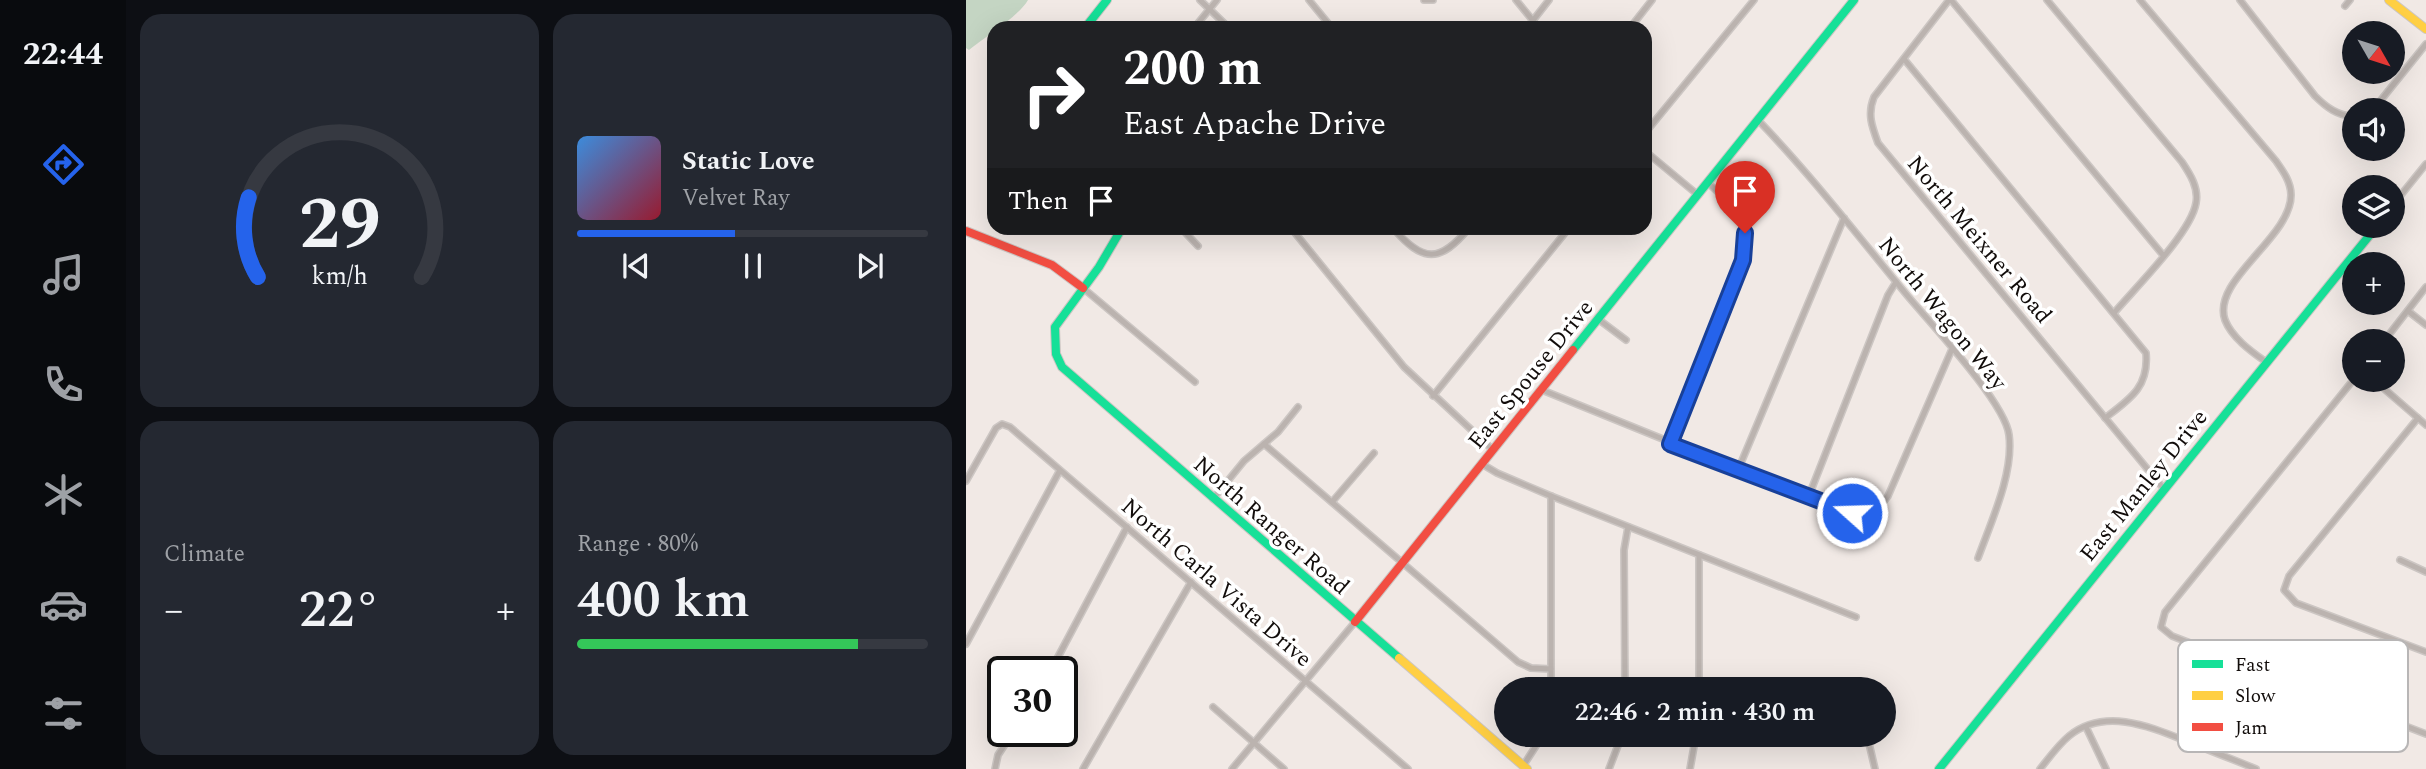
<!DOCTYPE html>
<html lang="en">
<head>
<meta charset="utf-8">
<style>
  body { margin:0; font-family:Spectral,serif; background:#242831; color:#f1f3f6; height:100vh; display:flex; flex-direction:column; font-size:26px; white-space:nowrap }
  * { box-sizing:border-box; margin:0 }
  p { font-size:23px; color:#9ea1a6 }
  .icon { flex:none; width:38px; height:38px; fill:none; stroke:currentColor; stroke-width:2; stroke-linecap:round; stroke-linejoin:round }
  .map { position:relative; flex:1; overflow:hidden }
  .panel { display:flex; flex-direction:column; gap:14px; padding:14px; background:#0d0f14; width:840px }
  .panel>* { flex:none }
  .hud { position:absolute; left:21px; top:21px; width:665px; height:214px; border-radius:21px; box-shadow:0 7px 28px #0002; background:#202124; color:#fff; overflow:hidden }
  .needle { width:46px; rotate:129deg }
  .tools { position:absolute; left:1376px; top:21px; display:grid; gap:14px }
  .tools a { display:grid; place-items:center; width:63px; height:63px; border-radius:50%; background:#171b24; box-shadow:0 7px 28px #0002; font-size:35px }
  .speed { position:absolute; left:21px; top:656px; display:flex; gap:14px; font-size:35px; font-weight:700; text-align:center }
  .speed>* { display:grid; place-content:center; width:91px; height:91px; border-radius:50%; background:#171b24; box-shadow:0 7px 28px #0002; line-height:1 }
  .speed .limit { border:4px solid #111; border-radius:10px; background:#fff; color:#111 }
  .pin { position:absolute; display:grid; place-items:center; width:60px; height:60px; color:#fff; margin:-72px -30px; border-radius:50% 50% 50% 0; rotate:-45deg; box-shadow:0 0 7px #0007 }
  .pin .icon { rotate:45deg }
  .me { position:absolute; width:77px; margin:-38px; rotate:290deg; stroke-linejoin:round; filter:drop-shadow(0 0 5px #0008) }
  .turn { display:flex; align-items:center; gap:24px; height:147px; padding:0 21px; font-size:32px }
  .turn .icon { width:91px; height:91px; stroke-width:2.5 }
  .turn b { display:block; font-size:49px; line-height:60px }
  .then { display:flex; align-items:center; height:66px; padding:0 21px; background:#0003; gap:14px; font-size:26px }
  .big { font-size:52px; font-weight:600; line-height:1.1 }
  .panel .tile { flex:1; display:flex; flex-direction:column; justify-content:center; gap:10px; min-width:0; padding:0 24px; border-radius:21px; background:#242831 }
  .panel .dial { align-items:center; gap:0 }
  .dial svg { height:182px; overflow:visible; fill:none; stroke:#363941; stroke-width:7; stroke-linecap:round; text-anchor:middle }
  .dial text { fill:#f1f3f6; stroke:none }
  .song { display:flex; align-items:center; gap:21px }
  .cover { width:84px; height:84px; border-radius:10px; background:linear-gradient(135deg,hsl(210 70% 55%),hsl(350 70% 35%)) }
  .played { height:7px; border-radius:4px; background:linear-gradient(90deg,#2563eb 45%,#363941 45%) }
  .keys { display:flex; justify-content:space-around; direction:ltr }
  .heat { display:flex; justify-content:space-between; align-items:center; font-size:38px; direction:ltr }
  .charge { height:10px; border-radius:5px; background:linear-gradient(90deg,#34c759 80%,#363941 0) }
  .panel .tiles { flex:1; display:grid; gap:14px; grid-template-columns:repeat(2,1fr) }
  .trip { position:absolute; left:528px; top:677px; width:402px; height:70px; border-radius:35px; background:#171b24; box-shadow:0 7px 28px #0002; font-weight:600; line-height:70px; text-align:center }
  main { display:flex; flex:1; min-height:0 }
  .menu { display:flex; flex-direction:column; width:126px; justify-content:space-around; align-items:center; background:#090b0e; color:#9ea1a6 }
  .menu .icon { width:49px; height:49px }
  .menu .current { color:#2563eb }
  .menu b { font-size:32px; color:#f1f3f6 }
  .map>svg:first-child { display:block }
  .green { fill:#c4d5c3 }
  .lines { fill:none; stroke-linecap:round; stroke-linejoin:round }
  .street-casing { stroke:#ccc6c3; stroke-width:8 }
  .fast-casing { stroke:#ccc6c3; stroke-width:10 }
  .slow-casing { stroke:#ccc6c3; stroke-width:10 }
  .jam-casing { stroke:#ccc6c3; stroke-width:10 }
  .street { stroke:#bbb3af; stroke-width:5 }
  .fast { stroke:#16e098; stroke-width:8 }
  .slow { stroke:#ffcf43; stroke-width:8 }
  .jam { stroke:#f24e42; stroke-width:8 }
  .route-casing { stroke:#184099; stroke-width:18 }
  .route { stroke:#2563eb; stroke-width:12 }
  .labels { text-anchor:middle; stroke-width:7; stroke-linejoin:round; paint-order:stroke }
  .street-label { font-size:23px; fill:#110c0a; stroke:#fff }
  .key { fill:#fff; stroke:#b8b6b6; stroke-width:2 }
  .key-label { font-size:19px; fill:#110c0a }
</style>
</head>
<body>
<main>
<nav class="menu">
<b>22:44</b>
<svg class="icon current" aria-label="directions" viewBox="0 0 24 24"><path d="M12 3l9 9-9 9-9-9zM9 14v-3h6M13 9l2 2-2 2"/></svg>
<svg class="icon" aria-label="music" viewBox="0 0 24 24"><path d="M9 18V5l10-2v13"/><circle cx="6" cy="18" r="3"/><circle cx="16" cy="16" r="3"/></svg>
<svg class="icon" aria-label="phone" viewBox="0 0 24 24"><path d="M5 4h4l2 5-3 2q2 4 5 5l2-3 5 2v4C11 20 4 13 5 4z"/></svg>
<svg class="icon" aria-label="climate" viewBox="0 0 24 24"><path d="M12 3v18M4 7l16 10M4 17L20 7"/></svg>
<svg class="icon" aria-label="car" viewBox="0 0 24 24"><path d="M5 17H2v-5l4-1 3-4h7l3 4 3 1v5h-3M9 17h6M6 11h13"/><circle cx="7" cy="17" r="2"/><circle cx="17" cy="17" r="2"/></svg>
<svg class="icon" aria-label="filters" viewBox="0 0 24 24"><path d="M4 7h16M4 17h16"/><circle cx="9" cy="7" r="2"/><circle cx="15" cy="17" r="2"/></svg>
</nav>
<section class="panel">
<div class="tiles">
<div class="tile dial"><svg viewBox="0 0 100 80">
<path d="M14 69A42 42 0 1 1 86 69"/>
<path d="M14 69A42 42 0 0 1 10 34" stroke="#2563eb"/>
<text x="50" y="56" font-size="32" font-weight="700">29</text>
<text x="50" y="72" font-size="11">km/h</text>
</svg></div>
<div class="tile">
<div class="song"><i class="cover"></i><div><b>Static Love</b><p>Velvet Ray</p></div></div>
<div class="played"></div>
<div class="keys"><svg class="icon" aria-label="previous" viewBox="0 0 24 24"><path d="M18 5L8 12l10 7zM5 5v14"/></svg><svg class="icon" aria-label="pause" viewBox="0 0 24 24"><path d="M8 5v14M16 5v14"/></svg><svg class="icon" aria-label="next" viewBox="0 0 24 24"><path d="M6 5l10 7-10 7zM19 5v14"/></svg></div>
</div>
<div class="tile"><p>Climate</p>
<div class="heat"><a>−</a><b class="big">22°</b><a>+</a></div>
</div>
<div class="tile"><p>Range · 80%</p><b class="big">400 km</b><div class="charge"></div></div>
</div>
</section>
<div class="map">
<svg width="1460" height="769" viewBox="0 0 1460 769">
  <rect width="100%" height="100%" fill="#f1e9e5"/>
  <path class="green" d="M0 0H62C54 15 18 38 3 50L0 48Z"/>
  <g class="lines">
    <g class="street-casing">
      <g id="street">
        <polyline points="234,0 263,28"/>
        <polyline points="343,0 366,28"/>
        <polyline points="458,0 467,0"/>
        <polyline points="550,0 573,28"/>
        <path d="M983 0 908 97C901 114 906 127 912 143L1198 489"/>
        <polyline points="985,0 1197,255"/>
        <path d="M1081 0 1216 162C1224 174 1233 188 1230 203 1225 233 1169 288 1148 313"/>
        <path d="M1174 0 1310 161C1317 171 1325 182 1325 195 1325 238 1245 280 1259 320 1266 338 1286 352 1300 362"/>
        <path d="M1274 0 1349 96C1361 108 1371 115 1388 117"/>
        <polyline points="1379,6 1384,0"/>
        <polyline points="228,28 251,0"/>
        <polyline points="561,28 583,0"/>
        <polyline points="664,28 686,0"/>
        <path d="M938 59 1180 353C1183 387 1164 399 1139 418"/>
        <polyline points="1404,110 1411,105 1460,44"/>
        <path d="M792 120C845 175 892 236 940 294 964 323 1039 402 1043 435 1048 473 1025 522 1012 558"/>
        <polyline points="679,133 788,0"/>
        <polyline points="679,151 732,195"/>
        <polyline points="1426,206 1460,164"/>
        <polyline points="215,228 232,246"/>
        <polyline points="325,228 438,367 527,450"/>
        <path d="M427 228C457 263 474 263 503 228"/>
        <polyline points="117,288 229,382"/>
        <polyline points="1442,311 1460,325"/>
        <polyline points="632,319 660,340"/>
        <polyline points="1418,341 1460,287"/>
        <polyline points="1388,379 1199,612 1195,627 1206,636 1460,734"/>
        <polyline points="1408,380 1460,425"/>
        <path d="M576 390 842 498C859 504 884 519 901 514 910 512 917 503 922 496L986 349"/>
        <polyline points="467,396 603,228"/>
        <polyline points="1452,418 1323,576 1318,590 1330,603 1460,652"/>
        <polyline points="298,444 552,662 565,668 585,669"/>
        <path d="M704 444 777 260C785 221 770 208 742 183"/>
        <polyline points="516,464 531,473 585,496 890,617"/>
        <polyline points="772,470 878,218"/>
        <polyline points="0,481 30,428 36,424 44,427 442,769"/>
        <polyline points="842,498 922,295 930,282"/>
        <polyline points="247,499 278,461 312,432 332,407"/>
        <polyline points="366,502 408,453"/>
        <polyline points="1434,560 1460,572"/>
        <polyline points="0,644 93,472"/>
        <polyline points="84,672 161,527"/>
        <polyline points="585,690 585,496"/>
        <polyline points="659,690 658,550 662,527"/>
        <polyline points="733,690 733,555"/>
        <polyline points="247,707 318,769"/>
        <polyline points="1120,727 1140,769"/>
        <polyline points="901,735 909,769"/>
        <polyline points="557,766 577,735"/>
        <polyline points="29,769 32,755 47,732"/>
        <polyline points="117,769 225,582"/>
        <polyline points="266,769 389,622"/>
        <polyline points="643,769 656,735"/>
        <polyline points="724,769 730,735"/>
        <path d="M1074 769C1083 758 1092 745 1103 736 1140 706 1187 728 1225 743 1247 752 1269 760 1290 769"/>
      </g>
    </g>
    <g class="fast-casing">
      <g id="fast">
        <polyline points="119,28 141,0"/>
        <polyline points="156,228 133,267 89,327 90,354 96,367 433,658"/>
        <polyline points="607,350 888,0"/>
        <polyline points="973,769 1411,226"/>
      </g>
    </g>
    <g class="slow-casing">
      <g id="slow">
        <polyline points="1423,0 1460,29"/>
        <polyline points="433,658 561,769"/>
      </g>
    </g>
    <g class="jam-casing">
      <g id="jam">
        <polyline points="0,231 86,265 117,288"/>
        <polyline points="389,622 607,350"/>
      </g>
    </g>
    <use href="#street" class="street"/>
    <use href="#fast" class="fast"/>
    <use href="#slow" class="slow"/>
    <use href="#jam" class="jam"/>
  </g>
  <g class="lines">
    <g class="route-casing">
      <polyline id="route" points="779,233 777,260 704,444 886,513"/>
    </g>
    <use href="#route" class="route"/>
  </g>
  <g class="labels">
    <g class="street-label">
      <text transform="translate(1014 239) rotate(50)" y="8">North Meixner Road</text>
      <text transform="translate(977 313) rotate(51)" y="8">North Wagon Way</text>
      <text transform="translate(564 374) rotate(-51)" y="8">East Spouse Drive</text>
      <text transform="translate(1177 485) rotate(-51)" y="8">East Manley Drive</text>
      <text transform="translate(306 525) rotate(41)" y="8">North Ranger Road</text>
      <text transform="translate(251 582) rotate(41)" y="8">North Carla Vista Drive</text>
    </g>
  </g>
  <rect x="1212" y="640" width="230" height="112" rx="10" class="key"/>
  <rect x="1226" y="660" width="31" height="8" fill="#16e098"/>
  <rect x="1226" y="691" width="31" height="9" fill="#ffcf43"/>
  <rect x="1226" y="723" width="31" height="8" fill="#f24e42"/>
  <g class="key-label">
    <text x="1269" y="671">Fast</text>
    <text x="1269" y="702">Slow</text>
    <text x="1269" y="734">Jam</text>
  </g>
</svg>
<div class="tools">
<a><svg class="needle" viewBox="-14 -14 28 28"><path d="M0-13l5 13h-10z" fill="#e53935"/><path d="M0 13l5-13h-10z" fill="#9ea1a6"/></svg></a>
<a><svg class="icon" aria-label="sound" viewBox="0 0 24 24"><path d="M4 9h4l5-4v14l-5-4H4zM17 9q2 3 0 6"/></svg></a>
<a><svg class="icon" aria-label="layers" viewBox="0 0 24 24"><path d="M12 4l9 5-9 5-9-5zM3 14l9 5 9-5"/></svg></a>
<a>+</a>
<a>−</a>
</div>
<div class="speed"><div class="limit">30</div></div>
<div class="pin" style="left:779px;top:233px;background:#d93025"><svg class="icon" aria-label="arrive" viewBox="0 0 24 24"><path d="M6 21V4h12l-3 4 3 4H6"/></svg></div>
<svg class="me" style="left:886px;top:513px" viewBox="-20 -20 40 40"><circle r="17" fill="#2563eb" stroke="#fff" stroke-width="3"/><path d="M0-11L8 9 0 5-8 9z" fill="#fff"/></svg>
<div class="trip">22:46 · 2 min · 430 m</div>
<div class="hud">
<div class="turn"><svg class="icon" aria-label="right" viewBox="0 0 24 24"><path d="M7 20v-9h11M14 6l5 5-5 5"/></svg><div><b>200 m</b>East Apache Drive</div></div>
<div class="then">Then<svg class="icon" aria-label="arrive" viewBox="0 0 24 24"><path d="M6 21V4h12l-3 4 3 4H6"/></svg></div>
</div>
</div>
</main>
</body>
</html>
